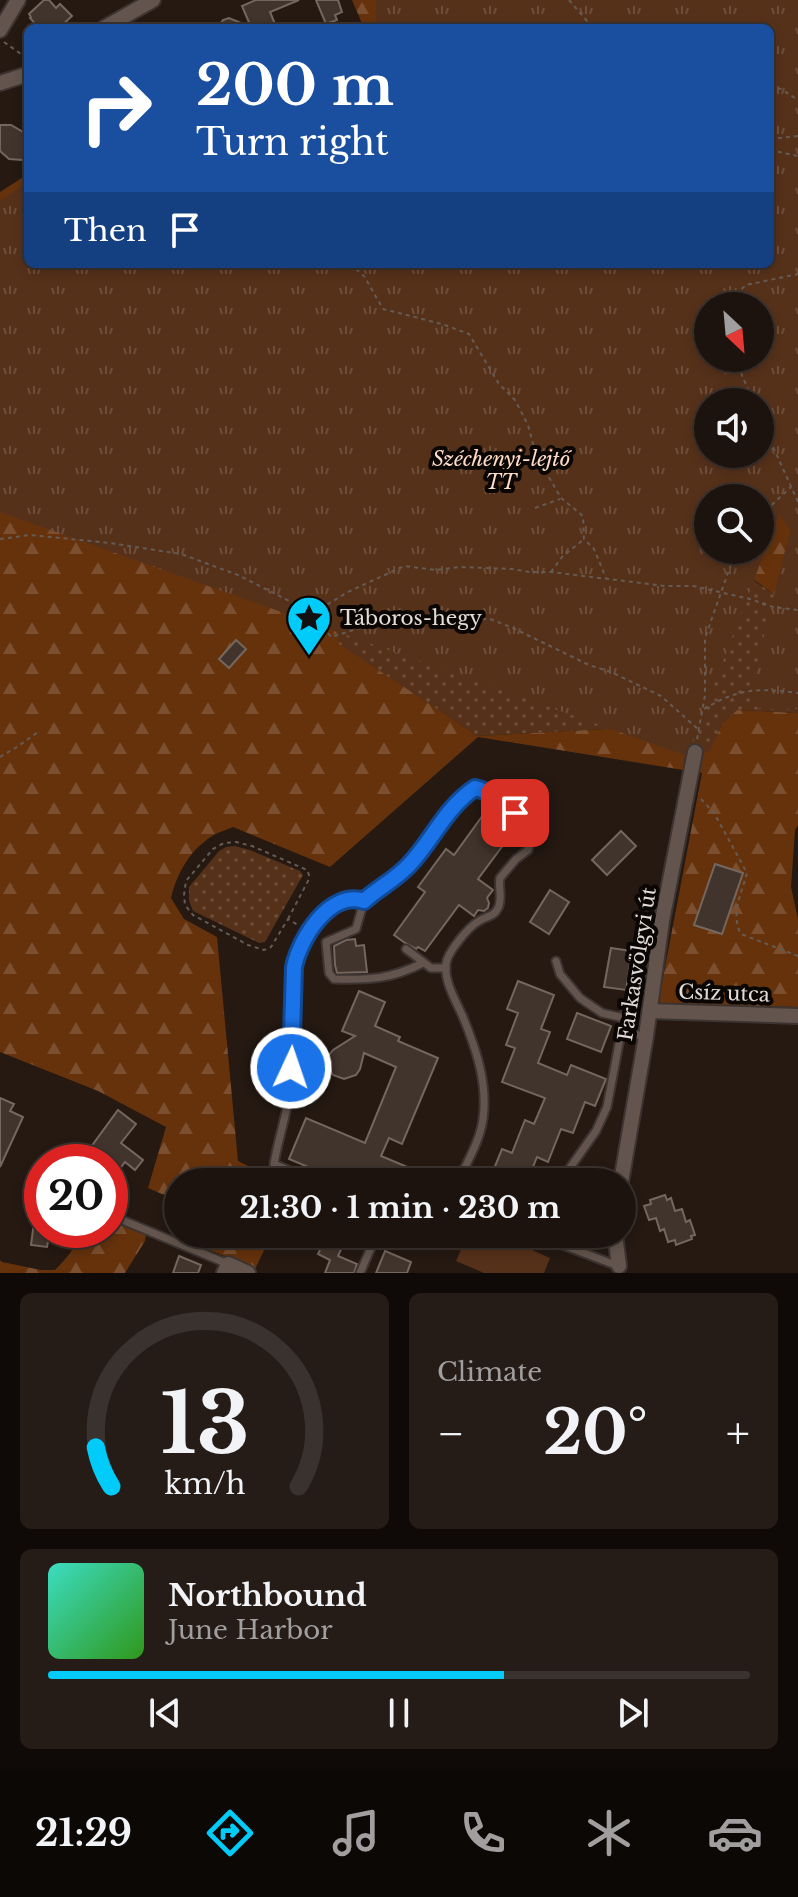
<!DOCTYPE html>
<html lang="en">
<head>
<meta charset="utf-8">
<style>
  body { margin:0; font-family:"Libre Baskerville",serif; background:#251c17; color:#f1f3f6; height:100vh; display:flex; flex-direction:column; font-size:30px; white-space:nowrap }
  * { box-sizing:border-box; margin:0 }
  p { font-size:26px; color:#a09e9e }
  .icon { flex:none; width:44px; height:44px; fill:none; stroke:currentColor; stroke-width:2; stroke-linecap:round; stroke-linejoin:round }
  .map { position:relative; height:1273px; overflow:hidden }
  .side { display:flex; flex-direction:column; gap:20px; padding:20px; background:#0f0a08; flex:1 }
  .side>* { flex:none }
  .banner { position:absolute; left:24px; top:24px; width:750px; height:244px; border-radius:12px; box-shadow:0 4px 12px #0003,0 0 0 2px #3a322e; background:#1a4fa0; color:#fff; overflow:hidden }
  .needle { width:52px; rotate:154deg }
  .buttons { position:absolute; left:694px; top:292px; display:grid; gap:16px }
  .buttons a { display:grid; place-items:center; width:80px; height:80px; border-radius:50%; background:#1c130e; box-shadow:0 4px 12px #0003,0 0 0 2px #3a322e; font-size:40px }
  .speed { position:absolute; left:24px; top:1144px; display:flex; gap:16px; font-size:40px; font-weight:700; text-align:center }
  .speed>* { display:grid; place-content:center; width:104px; height:104px; border-radius:50%; background:#1c130e; box-shadow:0 4px 12px #0003,0 0 0 2px #3a322e; line-height:1 }
  .speed .limit { border:12px solid #d22; background:#fff; color:#111 }
  .pin { position:absolute; display:grid; place-items:center; width:68px; height:68px; color:#fff; margin:-34px; border-radius:16px; box-shadow:0 4px 12px #0006 }
  .me { position:absolute; width:88px; margin:-44px; rotate:3deg; stroke-linejoin:round; filter:drop-shadow(0 0 6px #0008) }
  .turn { display:flex; align-items:center; gap:28px; height:168px; padding:0 40px; font-size:36px }
  .turn .icon { width:104px; height:104px; stroke-width:2.5 }
  .turn b { display:block; font-size:56px; line-height:68px }
  .then { display:flex; align-items:center; height:76px; padding:0 40px; background:#0003; gap:16px; font-size:30px }
  .big { font-size:60px; font-weight:700; line-height:1.1 }
  .side .tile { flex:1; display:flex; flex-direction:column; justify-content:center; gap:12px; min-width:0; padding:0 28px; border-radius:12px; background:#251c17 }
  .side .dial { align-items:center; gap:0 }
  .dial svg { height:208px; overflow:visible; fill:none; stroke:#3a322e; stroke-width:7; stroke-linecap:round; text-anchor:middle }
  .dial text { fill:#f1f3f6; stroke:none }
  .song { display:flex; align-items:center; gap:24px }
  .cover { width:96px; height:96px; border-radius:12px; background:linear-gradient(135deg,hsl(170 70% 55%),hsl(110 70% 35%)) }
  .played { height:8px; border-radius:4px; background:linear-gradient(90deg,#00cbf9 65%,#3a322e 65%) }
  .keys { display:flex; justify-content:space-around; direction:ltr }
  .heat { display:flex; justify-content:space-between; align-items:center; font-size:44px; direction:ltr }
  .side .tiles { flex:1; display:grid; gap:20px; grid-template-columns:1fr 1fr }
  .tile:last-child { grid-column:span 2 }
  .trip { position:absolute; left:164px; top:1168px; width:472px; height:80px; border-radius:40px; background:#1c130e; box-shadow:0 4px 12px #0003,0 0 0 2px #3a322e; font-weight:700; line-height:80px; text-align:center }
  .tab-bar { display:flex; height:128px; justify-content:space-around; align-items:center; background:#0b0806; color:#a09e9e }
  .tab-bar .icon { width:56px; height:56px }
  .tab-bar .on { color:#00cbf9 }
  .tab-bar b { font-size:36px; color:#f1f3f6 }
  .map>svg:first-child { display:block }
  .grass { fill:url(#grass-dots) }
  .forest { fill:url(#forest-firs) }
  .park { fill:url(#park-tufts); fill-rule:evenodd }
  .pitch { fill:#56311a }
  .building { fill:#41342c; stroke:#75675e; stroke-width:2 }
  .lines { fill:none; stroke-linecap:round; stroke-linejoin:round }
  .service-casing { stroke:#3d3431; stroke-width:11 }
  .minor-casing { stroke:#3d3431; stroke-width:18 }
  .path { stroke:#655b55; stroke-width:2; stroke-dasharray:4 4; stroke-linecap:butt }
  .service { stroke:#63554d; stroke-width:7 }
  .minor { stroke:#63554d; stroke-width:14 }
  .route-casing { stroke:#114b97; stroke-width:20 }
  .route { stroke:#1a73e8; stroke-width:14 }
  .labels { text-anchor:middle; stroke-width:8; stroke-linejoin:round; paint-order:stroke }
  .park-label { font-size:20px; font-style:italic; fill:#ffdcc8; stroke:#0a0604 }
  .poi-label { font-size:20px; fill:#e3dbd6; stroke:#0a0604; text-anchor:start }
  .street-label { font-size:20px; fill:#e3dbd6; stroke:#0a0604 }
</style>
</head>
<body>
<div class="map">
<svg width="798" height="1273" viewBox="0 0 798 1273">
  <defs>
    <pattern id="grass-dots" width="8" height="8" patternUnits="userSpaceOnUse" patternTransform="scale(2)"><rect width="8" height="8" fill="#56311a"/><path d="M2 2h.1M6 6h.1" fill="none" stroke="#6e4e3b" stroke-width="1.8" stroke-linecap="round"/></pattern>
    <pattern id="forest-firs" width="22" height="20" patternUnits="userSpaceOnUse" patternTransform="scale(2)"><rect width="22" height="20" fill="#65320c"/><path d="M5 1l3.5 6h-7zM16 11l3.5 6h-7z" fill="#7b4f2f"/></pattern>
    <pattern id="park-tufts" width="24" height="20" patternUnits="userSpaceOnUse" patternTransform="scale(2)"><rect width="24" height="20" fill="#56311a"/><path d="M3 7l-1-3M5 7V3M7 7l1-3M15 17l-1-3M17 17v-4M19 17l1-3" fill="none" stroke="#6e4e3b"/></pattern>
  </defs>
  <rect width="100%" height="100%" fill="#251912"/>
  <g class="grass">
    <polygon points="708,550 775,595 798,607 798,713 737,710 722,724 709,753 692,749 662,726 478,736 338,644 323,572"/>
    <polygon points="235,846 250,850 300,871 303,875 265,942 259,943 193,911 189,901 189,887 219,851 226,847"/>
  </g>
  <g class="forest">
    <path d="M352 0H798V364L760 306H708V454H760L798 522 775 595 743 572 760 550V498H708L323 572 339 644 478 736 662 726 692 749 709 752 722 724 737 710 798 713V825L795 830 791 887 798 919V1007L658 1004 702 773 478 737 330 867 233 827C226 830 216 833 209 838 188 853 177 874 171 898L184 919 217 937 238 1161 281 1182H178V1201L148 1188 166 1127 98 1091 0 1052V192L28 174V264H770V28H364Z"/>
    <path d="M110 1219 146 1235 145 1241 125 1273H0V1260L2 1262 41 1270H55C67 1258 77 1247 80 1230H110Z"/>
    <polygon points="181,1234 272,1234 255,1269 179,1237"/>
  </g>
  <path class="park" d="M376 0H798V709H759L752 703 750 692 790 530 779 514 687 756 0 512V201L28 182V264H770V28H376ZM708 306H760V358H708ZM708 402H760V454H708ZM708 498H760V550H708Z"/>
  <polygon class="pitch" points="468,1234 496,1234 550,1258 544,1273 484,1273 456,1261"/>
  <g class="building">
    <polygon points="44,0 49,0 56,8 60,4 72,16 59,28 39,28 30,18 31,17 29,14"/>
    <polygon points="256,0 299,0 270,12 275,24 267,28 218,28 223,20 229,18 251,27 242,6"/>
    <polygon points="316,0 338,0 342,12 335,15 337,20 326,24"/>
    <polygon points="0,125 11,125 23,132 28,141 28,149 22,160 9,159 0,151"/>
    <polygon points="236,640 246,649 229,668 219,659"/>
    <polygon points="483,815 502,828 498,833 507,840 478,879 493,890 487,898 489,903 488,908 484,911 478,910 474,916 459,905 425,951 418,947 416,949 405,943 394,935 425,892 418,887 446,849 454,855"/>
    <polygon points="621,831 636,846 607,875 592,860"/>
    <polygon points="715,864 743,873 722,934 694,925"/>
    <polygon points="550,890 569,902 549,934 530,922"/>
    <polygon points="355,939 356,946 364,945 367,972 337,973 335,965 334,946 346,940"/>
    <polygon points="611,948 632,951 626,990 604,987"/>
    <polygon points="518,981 554,995 541,1029 550,1032 538,1063 567,1075 571,1065 606,1079 595,1106 585,1102 573,1133 561,1129 548,1162 537,1157 527,1182 506,1182 491,1176 502,1149 512,1153 525,1120 534,1124 545,1098 502,1082 515,1048 506,1045 518,1013 507,1009"/>
    <polygon points="359,991 385,1002 375,1026 400,1037 398,1041 438,1058 402,1144 389,1138 381,1156 443,1182 350,1182 340,1178 339,1180 289,1159 306,1118 365,1143 396,1067 364,1053 360,1069 356,1075 344,1079 333,1075 329,1069 327,1062 328,1056 333,1050 355,1036 342,1031"/>
    <polygon points="577,1013 611,1026 601,1052 567,1039"/>
    <polygon points="0,1098 14,1104 10,1111 23,1117 0,1167"/>
    <polygon points="118,1110 136,1124 121,1143 143,1160 135,1170 125,1162 110,1182 110,1162 80,1162"/>
    <polygon points="665,1195 667,1200 671,1198 675,1211 682,1209 686,1222 690,1220 695,1235 691,1236 692,1239 676,1245 675,1240 668,1242 664,1229 660,1231 656,1218 649,1220 644,1206 651,1204 650,1200"/>
    <polygon points="36,1207 42,1208 42,1230 50,1230 47,1247 31,1245"/>
    <polygon points="326,1237 343,1245 338,1256 357,1264 354,1273 325,1273 330,1260 318,1254"/>
    <polygon points="385,1251 411,1262 407,1273 376,1273"/>
    <polygon points="179,1256 201,1265 198,1273 173,1273"/>
  </g>
  <g class="lines">
    <g class="service-casing">
      <g id="service">
        <path d="M364 901 356 929 326 942 329 973 334 979C370 980 391 979 423 963"/>
        <polyline points="406,949 431,968 446,968"/>
        <polyline points="556,961 560,974 580,998 602,1013 624,1018"/>
        <polyline points="622,1033 646,1036"/>
        <path d="M316 1182 274 1164C278 1140 286 1117 290 1092 293 1062 293 1031 294 1001 294 989 292 976 294 964 299 936 333 891 364 901 378 888 395 880 409 865 431 841 446 806 475 788L483 790 490 794 526 821 532 835 528 850 516 859 500 878C498 887 503 899 498 908 494 917 486 916 479 921 468 927 447 953 446 964 444 982 456 1001 463 1017 476 1049 488 1083 483 1119 480 1141 467 1162 458 1182"/>
        <polyline points="560,1182 596,1131 607,1107 625,1012"/>
        <polyline points="110,1215 228,1264"/>
        <polyline points="426,1234 431,1234"/>
        <polyline points="534,1234 618,1266"/>
        <polyline points="360,1273 377,1234"/>
      </g>
    </g>
    <g class="minor-casing">
      <g id="minor">
        <polyline points="104,28 153,0"/>
        <polyline points="0,30 18,0"/>
        <polyline points="0,83 28,74"/>
        <polyline points="650,1011 798,1016"/>
        <polyline points="621,1182 646,1036 662,921 695,752"/>
        <polyline points="615,1234 619,1266"/>
        <polyline points="224,1273 228,1264 248,1273"/>
      </g>
    </g>
    <g class="path">
      <polyline points="569,0 593,28"/>
      <polyline points="4,42 28,59"/>
      <polyline points="770,86 781,89 798,100"/>
      <polyline points="770,139 798,136"/>
      <polyline points="770,150 798,156"/>
      <polyline points="350,264 364,276 383,309 442,324 469,334 499,384 515,400 528,425 536,455 561,498 583,516 584,539 594,549 606,578"/>
      <polyline points="725,306 726,303 746,285 798,274"/>
      <polyline points="735,358 753,402"/>
      <polyline points="760,418 798,502"/>
      <polyline points="535,508 560,499"/>
      <polyline points="760,516 791,487"/>
      <polyline points="0,539 30,535 110,543 181,554 238,575 313,613 348,592 404,566 435,570 460,567 512,569 530,572 551,572 665,586 693,586 750,599 773,607 798,610"/>
      <polyline points="551,572 562,557 583,540"/>
      <polyline points="314,614 331,637 403,615 431,615 439,619 451,620 490,619 513,628 589,665 611,672 661,696 699,730"/>
      <path d="M704 709C739 688 758 688 798 693"/>
      <polyline points="697,739 705,695 705,638 736,550"/>
      <polyline points="0,757 17,747 38,732"/>
      <path d="M701 799 714 813 747 873C742 892 730 915 741 934L798 956"/>
      <polyline points="288,919 308,881 309,875 307,870 252,846 236,842 224,843 213,849 186,881 184,895 185,905 193,915 248,945 264,950 271,947 288,919 298,925"/>
    </g>
    <use href="#service" class="service"/>
    <use href="#minor" class="minor"/>
  </g>
  <g class="lines">
    <g class="route-casing">
      <path id="route" d="M291 1068 294 967C300 938 330 890 364 901 378 888 395 880 409 865 432 841 446 807 475 788 490 791 503 803 515 813"/>
    </g>
    <use href="#route" class="route"/>
  </g>
  <defs>
    <g id="sight-pin" transform="scale(2.3)"><path d="M0 17L-7.5 6A9.5 9.5 0 1 1 7.5 6Z" fill="#00cbf9" stroke="#0a0604"/><path d="M0-6L1.8-2.2L6-1.7L2.9 1.2L3.7 5.4L0 3.3L-3.7 5.4L-2.9 1.2L-6-1.7L-1.8-2.2Z" fill="#111"/></g>
  </defs>
  <g fill-rule="evenodd">
    <use href="#sight-pin" x="309" y="618"/>
  </g>
  <g class="labels">
    <g class="park-label">
      <text x="501" y="466">Széchenyi-lejtő<tspan x="501" dy="23">TT</tspan></text>
    </g>
    <g class="poi-label">
      <text x="340" y="625">Táboros-hegy</text>
    </g>
    <g class="street-label">
      <text transform="translate(637 964) rotate(-81)" y="7">Farkasvölgyi út</text>
      <text transform="translate(724 993) rotate(2)" y="7">Csíz utca</text>
    </g>
  </g>
</svg>
<div class="buttons">
<a><svg class="needle" viewBox="-14 -14 28 28"><path d="M0-13l5 13h-10z" fill="#e53935"/><path d="M0 13l5-13h-10z" fill="#a09e9e"/></svg></a>
<a><svg class="icon" aria-label="sound" viewBox="0 0 24 24"><path d="M4 9h4l5-4v14l-5-4H4zM17 9q2 3 0 6"/></svg></a>
<a><svg class="icon" aria-label="search" viewBox="0 0 24 24"><circle cx="10" cy="10" r="6"/><path d="M15 15l6 6"/></svg></a>
</div>
<div class="speed"><div class="limit">20</div></div>
<div class="pin" style="left:515px;top:813px;background:#d93025"><svg class="icon" aria-label="arrive" viewBox="0 0 24 24"><path d="M6 21V4h12l-3 4 3 4H6"/></svg></div>
<svg class="me" style="left:291px;top:1068px" viewBox="-20 -20 40 40"><circle r="17" fill="#1a73e8" stroke="#fff" stroke-width="3"/><path d="M0-11L8 9 0 5-8 9z" fill="#fff"/></svg>
<div class="trip">21:30 · 1 min · 230 m</div>
<div class="banner">
<div class="turn"><svg class="icon" aria-label="right" viewBox="0 0 24 24"><path d="M7 20v-9h11M14 6l5 5-5 5"/></svg><div><b>200 m</b>Turn right</div></div>
<div class="then">Then<svg class="icon" aria-label="arrive" viewBox="0 0 24 24"><path d="M6 21V4h12l-3 4 3 4H6"/></svg></div>
</div>
</div>
<section class="side">
<div class="tiles">
<div class="tile dial"><svg viewBox="0 0 100 80">
<path d="M14 69A42 42 0 1 1 86 69"/>
<path d="M14 69A42 42 0 0 1 8 54" stroke="#00cbf9"/>
<text x="50" y="56" font-size="32" font-weight="700">13</text>
<text x="50" y="72" font-size="11">km/h</text>
</svg></div>
<div class="tile"><p>Climate</p>
<div class="heat"><a>−</a><b class="big">20°</b><a>+</a></div>
</div>
<div class="tile">
<div class="song"><i class="cover"></i><div><b>Northbound</b><p>June Harbor</p></div></div>
<div class="played"></div>
<div class="keys"><svg class="icon" aria-label="previous" viewBox="0 0 24 24"><path d="M18 5L8 12l10 7zM5 5v14"/></svg><svg class="icon" aria-label="pause" viewBox="0 0 24 24"><path d="M8 5v14M16 5v14"/></svg><svg class="icon" aria-label="next" viewBox="0 0 24 24"><path d="M6 5l10 7-10 7zM19 5v14"/></svg></div>
</div>
</div>
</section>
<nav class="tab-bar">
<b>21:29</b>
<svg class="icon on" aria-label="directions" viewBox="0 0 24 24"><path d="M12 3l9 9-9 9-9-9zM9 14v-3h6M13 9l2 2-2 2"/></svg>
<svg class="icon" aria-label="music" viewBox="0 0 24 24"><path d="M9 18V5l10-2v13"/><circle cx="6" cy="18" r="3"/><circle cx="16" cy="16" r="3"/></svg>
<svg class="icon" aria-label="phone" viewBox="0 0 24 24"><path d="M5 4h4l2 5-3 2q2 4 5 5l2-3 5 2v4C11 20 4 13 5 4z"/></svg>
<svg class="icon" aria-label="climate" viewBox="0 0 24 24"><path d="M12 3v18M4 7l16 10M4 17L20 7"/></svg>
<svg class="icon" aria-label="car" viewBox="0 0 24 24"><path d="M5 17H2v-5l4-1 3-4h7l3 4 3 1v5h-3M9 17h6M6 11h13"/><circle cx="7" cy="17" r="2"/><circle cx="17" cy="17" r="2"/></svg>
</nav>
</body>
</html>
